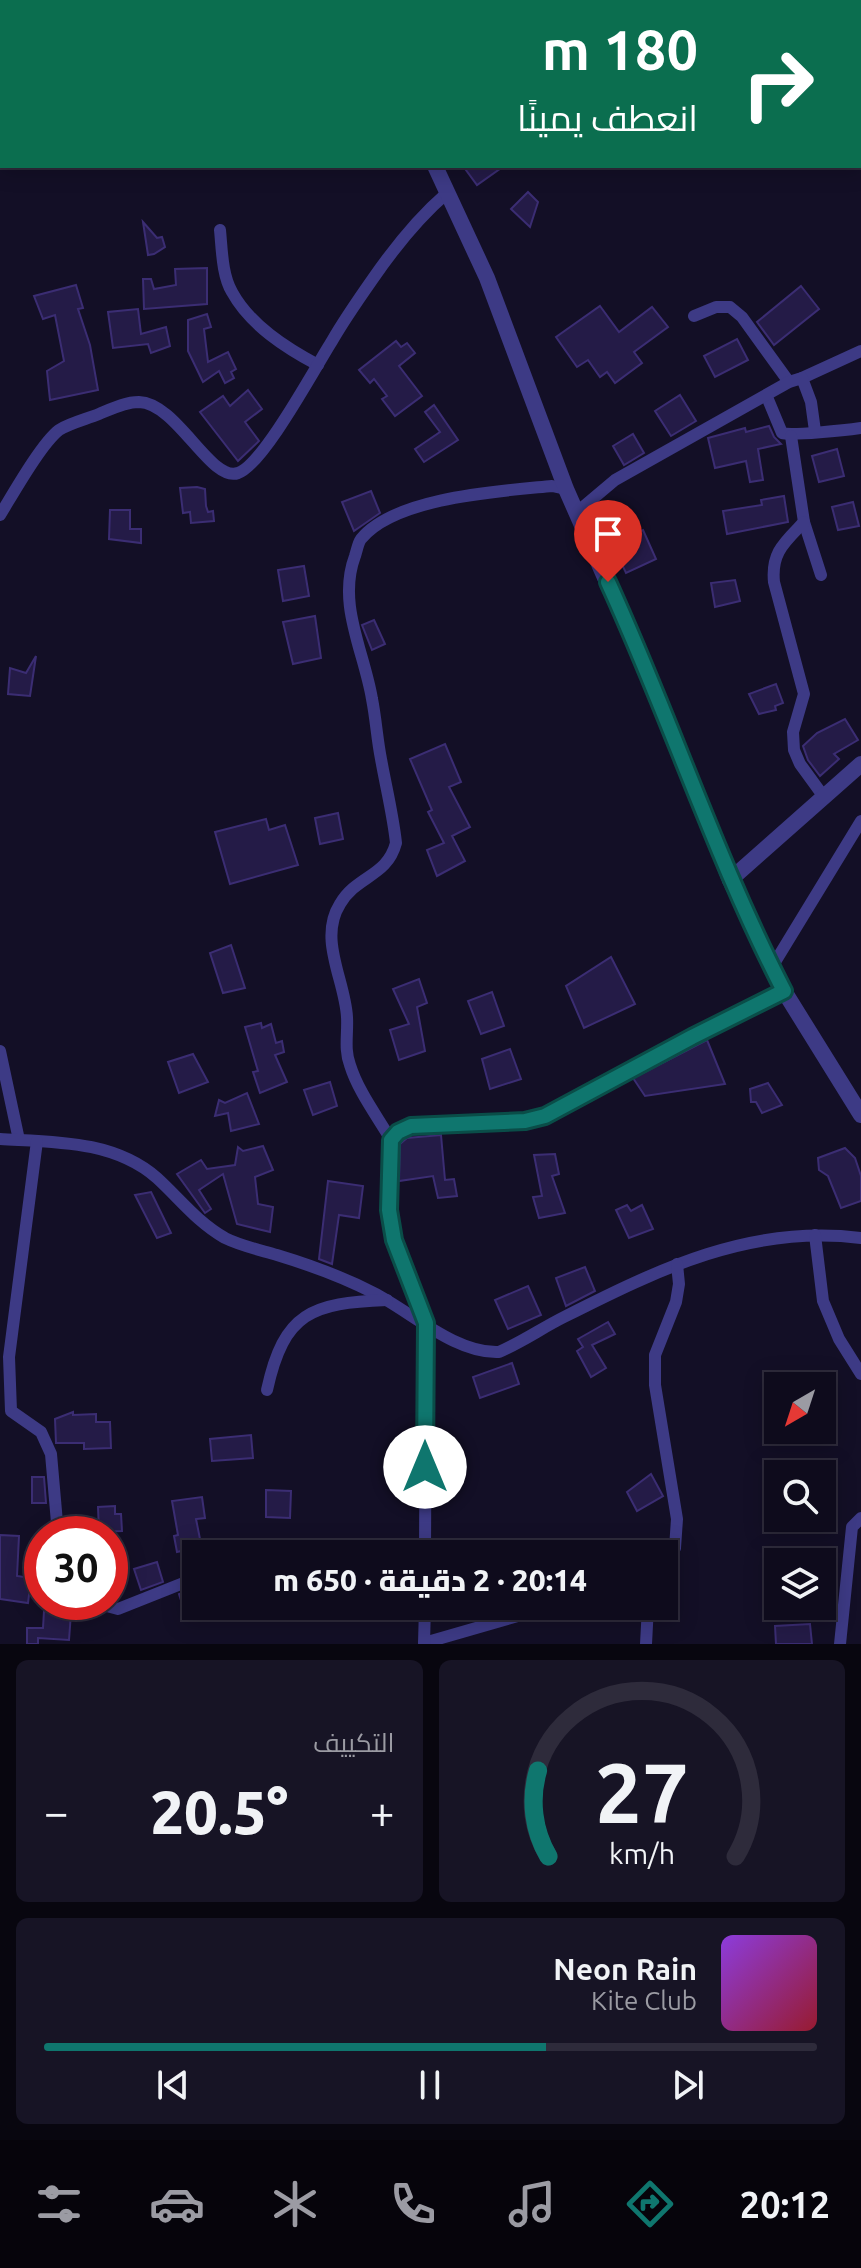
<!DOCTYPE html>
<html lang="ar">
<head>
<meta charset="utf-8">
<style>
  body { margin:0; font-family:Ubuntu,Cairo,sans-serif; background:#171425; color:#f1f3f6; direction:rtl; height:100vh; display:flex; flex-direction:column; font-size:30px; white-space:nowrap }
  * { box-sizing:border-box; margin:0 }
  p { font-size:26px; color:#9b9ba3 }
  .icon { flex:none; width:44px; height:44px; fill:none; stroke:currentColor; stroke-width:2; stroke-linecap:round; stroke-linejoin:round }
  .map { position:relative; height:1644px; overflow:hidden; direction:ltr }
  .drawer { display:flex; flex-direction:column; gap:16px; padding:16px; background:#08060f; flex:1 }
  .drawer>* { flex:none }
  .hud { position:absolute; left:0px; top:0px; width:862px; height:168px; box-shadow:0 4px 20px #0003,0 0 0 2px #2e2b3b; direction:rtl; background:#0b6e4f; color:#fff; overflow:hidden }
  .needle { width:52px; rotate:219deg }
  .controls { position:absolute; left:764px; top:1372px; display:grid; gap:16px }
  .controls a { display:grid; place-items:center; width:72px; height:72px; border-radius:0px; background:#0e0b1c; box-shadow:0 4px 20px #0003,0 0 0 2px #2e2b3b; font-size:40px }
  .speed { position:absolute; left:24px; top:1516px; display:flex; gap:16px; font-size:40px; font-weight:700; text-align:center }
  .speed>* { display:grid; place-content:center; width:104px; height:104px; border-radius:50%; background:#0e0b1c; box-shadow:0 4px 20px #0003,0 0 0 2px #2e2b3b; line-height:1 }
  .speed .limit { border:12px solid #d22; background:#fff; color:#111 }
  .pin { position:absolute; display:grid; place-items:center; width:68px; height:68px; color:#fff; margin:-82px -34px; border-radius:50% 50% 50% 0; rotate:-45deg; box-shadow:0 0 8px #0007 }
  .pin .icon { rotate:45deg }
  .me { position:absolute; width:88px; margin:-44px; rotate:0deg; stroke-linejoin:round; filter:drop-shadow(0 0 6px #0008) }
  .turn { display:flex; align-items:center; gap:28px; height:168px; padding:0 32px; font-size:36px }
  .turn .icon { width:104px; height:104px; stroke-width:2.5 }
  .turn b { display:block; font-size:56px; line-height:68px }
  .big { font-size:60px; font-weight:800; line-height:1.1 }
  .drawer .tile { flex:1; display:flex; flex-direction:column; justify-content:center; gap:12px; min-width:0; padding:0 28px; border-radius:12px; background:#171425 }
  .drawer .dial { align-items:center; gap:0 }
  .dial svg { height:208px; overflow:visible; fill:none; stroke:#2e2b3b; stroke-width:7; stroke-linecap:round; text-anchor:middle }
  .dial text { fill:#f1f3f6; stroke:none }
  .song { display:flex; align-items:center; gap:24px }
  .cover { width:96px; height:96px; border-radius:12px; background:linear-gradient(135deg,hsl(270 70% 55%),hsl(350 70% 35%)) }
  .played { height:8px; border-radius:4px; background:linear-gradient(90deg,#0f766e 65%,#2e2b3b 65%) }
  .keys { display:flex; justify-content:space-around; direction:ltr }
  .heat { display:flex; justify-content:space-between; align-items:center; font-size:44px; direction:ltr }
  .drawer .tiles { flex:1; display:grid; gap:16px; grid-template-columns:1fr 1fr }
  .tile:last-child { grid-column:span 2 }
  .trip { position:absolute; left:182px; top:1540px; width:496px; height:80px; border-radius:0px; background:#0e0b1c; box-shadow:0 4px 20px #0003,0 0 0 2px #2e2b3b; font-weight:800; line-height:80px; text-align:center; direction:rtl }
  .tabs { display:flex; height:128px; justify-content:space-around; align-items:center; background:#06040b; color:#9b9ba3 }
  .tabs .icon { width:56px; height:56px }
  .tabs .current { color:#0f766e }
  .tabs b { font-size:36px; color:#f1f3f6 }
  .map>svg:first-child { display:block }
  .building { fill:#241b47; stroke:#3b2d73; stroke-width:2 }
  .lines { fill:none; stroke-linecap:round; stroke-linejoin:round }
  .minor { stroke:#3d3a85; stroke-width:12 }
  .tertiary { stroke:#3d3a85; stroke-width:16 }
  .route-casing { stroke:#0a4d48; stroke-width:20 }
  .route { stroke:#0f766e; stroke-width:14 }
</style>
</head>
<body>
<div class="map">
<svg width="861" height="1644" viewBox="0 0 861 1644">
  <rect width="100%" height="100%" fill="#130f26"/>
  <g class="building">
    <polygon points="463,166 504,166 477,185"/>
    <polygon points="528,192 538,202 530,227 511,209"/>
    <polygon points="143,222 157,238 162,237 165,247 154,254 148,255"/>
    <polygon points="207,268 207,304 144,309 143,279 151,279 154,289 176,285 175,269"/>
    <polygon points="76,285 83,308 78,309 90,345 98,390 50,400 47,371 64,361 55,315 43,319 34,296"/>
    <polygon points="801,286 819,309 774,345 757,322"/>
    <polygon points="600,306 619,332 652,307 668,327 634,352 642,363 615,383 607,372 600,377 588,360 577,367 556,337"/>
    <polygon points="138,309 141,334 166,327 170,346 151,353 148,344 113,348 108,312"/>
    <polygon points="207,314 211,327 204,329 208,362 228,352 236,369 231,372 234,378 225,383 219,371 203,382 188,351 188,320"/>
    <polygon points="737,339 748,360 715,377 704,356"/>
    <polygon points="396,341 401,347 407,343 415,353 399,366 422,396 395,416 382,399 387,396 374,379 370,383 359,370"/>
    <polygon points="248,390 262,409 245,422 259,441 238,461 200,412 223,396 230,406"/>
    <polygon points="680,395 696,421 671,436 655,411"/>
    <polygon points="434,405 458,440 424,462 415,449 440,432 425,412"/>
    <polygon points="769,426 774,437 781,444 758,449 763,480 750,482 746,461 715,468 708,438 745,428 746,432"/>
    <polygon points="633,434 644,453 624,465 613,446"/>
    <polygon points="837,449 844,476 819,482 812,456"/>
    <polygon points="197,487 205,489 206,506 208,512 213,511 214,521 191,523 190,512 183,513 180,488"/>
    <polygon points="371,491 380,513 354,531 342,502"/>
    <polygon points="784,496 788,522 727,534 723,511 762,505 761,500"/>
    <polygon points="853,502 859,526 838,530 832,507"/>
    <polygon points="110,510 130,510 130,529 141,529 141,543 109,539"/>
    <polygon points="643,530 656,559 626,573 612,543"/>
    <polygon points="304,566 309,596 283,601 278,570"/>
    <polygon points="735,580 740,601 715,607 711,583"/>
    <polygon points="315,616 321,658 293,664 283,622"/>
    <polygon points="374,620 385,644 372,650 362,625"/>
    <polygon points="36,656 30,696 8,694 10,668 26,673"/>
    <polygon points="776,684 783,703 775,706 776,710 759,714 749,694"/>
    <polygon points="845,719 858,740 834,754 839,759 820,776 808,760 803,746 817,733"/>
    <polygon points="445,744 461,782 449,787 470,827 452,836 465,861 437,876 427,850 444,843 428,812 432,810 410,759"/>
    <polygon points="338,813 343,839 320,844 315,818"/>
    <polygon points="266,819 269,830 285,825 298,865 230,884 215,832"/>
    <polygon points="231,945 245,988 223,993 210,953"/>
    <polygon points="611,957 635,1004 584,1028 566,986"/>
    <polygon points="419,979 427,1003 417,1007 425,1051 399,1060 390,1030 409,1024 393,989"/>
    <polygon points="492,992 504,1026 481,1034 468,1001"/>
    <polygon points="261,1023 262,1028 271,1024 276,1043 282,1041 284,1052 275,1055 287,1082 260,1093 253,1072 258,1071 245,1027"/>
    <polygon points="707,1040 725,1084 645,1096 633,1078"/>
    <polygon points="510,1049 521,1079 490,1089 482,1059"/>
    <polygon points="193,1054 208,1082 179,1093 168,1062"/>
    <polygon points="330,1082 337,1106 313,1115 304,1090"/>
    <polygon points="768,1083 782,1105 762,1113 756,1102 751,1102 750,1089"/>
    <polygon points="247,1093 259,1124 231,1131 228,1113 215,1116 219,1100 225,1103"/>
    <polygon points="441,1135 445,1180 454,1179 457,1196 438,1198 433,1176 399,1181 400,1144 407,1138"/>
    <polygon points="263,1146 273,1170 255,1177 258,1204 273,1207 270,1232 237,1224 223,1174 199,1190 211,1209 205,1213 177,1174 201,1160 207,1169 235,1165 238,1147 243,1151"/>
    <polygon points="845,1148 855,1158 861,1176 861,1201 841,1208 828,1176 819,1170 818,1158"/>
    <polygon points="555,1154 559,1174 552,1176 565,1213 539,1218 533,1197 542,1196 534,1155"/>
    <polygon points="328,1181 363,1186 359,1218 339,1215 332,1264 319,1259"/>
    <polygon points="151,1192 171,1233 157,1238 135,1195"/>
    <polygon points="627,1205 631,1211 642,1205 653,1229 629,1238 616,1210"/>
    <polygon points="585,1267 595,1291 566,1306 556,1278"/>
    <polygon points="528,1286 541,1315 508,1329 495,1300"/>
    <polygon points="608,1322 615,1334 592,1345 606,1368 591,1377 577,1351 583,1347 578,1339"/>
    <polygon points="512,1363 519,1384 480,1398 473,1377"/>
    <polygon points="73,1412 73,1415 96,1414 96,1422 110,1422 111,1448 84,1449 84,1443 56,1443 55,1419"/>
    <polygon points="251,1435 253,1458 212,1461 210,1439"/>
    <polygon points="651,1474 663,1496 637,1511 627,1492"/>
    <polygon points="32,1477 44,1477 46,1503 32,1503"/>
    <polygon points="266,1490 291,1491 290,1518 266,1517"/>
    <polygon points="202,1497 205,1518 196,1519 203,1554 196,1554 196,1559 183,1562 181,1551 177,1552 174,1536 178,1535 172,1501"/>
    <polygon points="115,1506 115,1514 121,1514 122,1531 99,1532 98,1507"/>
    <polygon points="0,1535 19,1536 17,1576 31,1578 28,1603 0,1599"/>
    <polygon points="157,1562 163,1582 141,1590 134,1569"/>
    <polygon points="196,1588 196,1613 186,1616 179,1594"/>
    <polygon points="44,1611 71,1613 69,1640 38,1638 38,1644 27,1644 27,1628 43,1628"/>
    <polygon points="810,1624 812,1644 776,1644 775,1626"/>
  </g>
  <g class="lines">
    <g class="minor">
      <polyline points="613,0 616,2"/>
      <path d="M220 230C222 250 222 275 232 292 250 325 286 348 318 365"/>
      <polyline points="694,316 716,307 730,307 742,317 789,382"/>
      <polyline points="802,378 861,351"/>
      <path d="M767 397 782 433C791 436 847 430 861 428"/>
      <polyline points="791,436 804,522 821,575"/>
      <polyline points="577,512 615,480 789,382 802,378 811,402 815,431"/>
      <path d="M0 515C13 494 41 444 59 430 70 423 87 419 99 414 111 409 125 402 139 402 177 403 211 483 238 473 263 465 316 366 332 341 344 320 358 300 372 280 394 248 418 218 447 193"/>
      <path d="M804 522C785 542 771 552 774 582L804 694 793 732 794 750 800 764 824 797"/>
      <polyline points="772,967 861,821"/>
      <polyline points="0,1051 19,1140"/>
      <path d="M0 1139C53 1142 114 1140 157 1178 180 1199 197 1222 225 1238 241 1246 260 1250 277 1255 310 1265 343 1277 374 1293 411 1312 456 1354 499 1352 522 1342 542 1328 564 1317 659 1269 751 1224 861 1238"/>
      <path d="M391 1140C377 1116 358 1091 350 1065 344 1049 348 1034 347 1017 345 980 318 939 340 904 357 875 387 877 396 843 393 815 386 787 381 759 377 739 376 719 372 699 364 651 337 604 355 556 357 550 358 543 361 539 395 497 501 491 552 486L566 489"/>
      <polyline points="37,1141 9,1357 11,1411 41,1432 51,1454 58,1534"/>
      <polyline points="815,1235 823,1301 839,1339 861,1374"/>
      <path d="M267 1390C284 1312 312 1303 387 1300"/>
      <polyline points="214,1554 225,1545"/>
      <polyline points="425,1554 426,1323 394,1240 389,1210 391,1140 398,1132 411,1126 525,1121 545,1116 655,1056 784,991"/>
      <polyline points="664,1569 675,1548 677,1519 655,1385 655,1355 676,1302 679,1284 677,1264"/>
      <polyline points="92,1602 118,1609 196,1578"/>
      <polyline points="424,1643 549,1607"/>
      <polyline points="424,1644 425,1606"/>
      <polyline points="646,1644 648,1606"/>
      <polyline points="840,1644 852,1527 861,1518"/>
    </g>
    <g class="tertiary">
      <polyline points="361,0 362,2"/>
      <polyline points="435,166 487,278 566,489 665,714 730,880 784,991 861,1115"/>
      <polyline points="730,880 861,764"/>
    </g>
  </g>
  <g class="lines">
    <g class="route-casing">
      <path id="route" d="M425 1467 426 1323 394 1240 389 1210 391 1140 398 1132 411 1126 525 1121 545 1116 692 1037 784 991C716 859 670 717 608 582"/>
    </g>
    <use href="#route" class="route"/>
  </g>
</svg>
<div class="controls">
<a><svg class="needle" viewBox="-14 -14 28 28"><path d="M0-13l5 13h-10z" fill="#e53935"/><path d="M0 13l5-13h-10z" fill="#9b9ba3"/></svg></a>
<a><svg class="icon" aria-label="search" viewBox="0 0 24 24"><circle cx="10" cy="10" r="6"/><path d="M15 15l6 6"/></svg></a>
<a><svg class="icon" aria-label="layers" viewBox="0 0 24 24"><path d="M12 4l9 5-9 5-9-5zM3 14l9 5 9-5"/></svg></a>
</div>
<div class="speed"><div class="limit">30</div></div>
<div class="pin" style="left:608px;top:582px;background:#d93025"><svg class="icon" aria-label="arrive" viewBox="0 0 24 24"><path d="M6 21V4h12l-3 4 3 4H6"/></svg></div>
<svg class="me" style="left:425px;top:1467px" viewBox="-20 -20 40 40"><circle r="19" fill="#fff"/><path d="M0-13L10 11 0 6-10 11z" fill="#0f766e"/></svg>
<div class="trip">20:14 · 2 دقيقة · 650 m</div>
<div class="hud">
<div class="turn"><svg class="icon" aria-label="right" viewBox="0 0 24 24"><path d="M7 20v-9h11M14 6l5 5-5 5"/></svg><div><b>180 m</b>انعطف يمينًا</div></div>
</div>
</div>
<section class="drawer">
<div class="tiles">
<div class="tile dial"><svg viewBox="0 0 100 80">
<path d="M14 69A42 42 0 1 1 86 69"/>
<path d="M14 69A42 42 0 0 1 10 36" stroke="#0f766e"/>
<text x="50" y="56" font-size="32" font-weight="700">27</text>
<text x="50" y="72" font-size="11">km/h</text>
</svg></div>
<div class="tile"><p>التكييف</p>
<div class="heat"><a>−</a><b class="big">20.5°</b><a>+</a></div>
</div>
<div class="tile">
<div class="song"><i class="cover"></i><div><b>Neon Rain</b><p>Kite Club</p></div></div>
<div class="played"></div>
<div class="keys"><svg class="icon" aria-label="previous" viewBox="0 0 24 24"><path d="M18 5L8 12l10 7zM5 5v14"/></svg><svg class="icon" aria-label="pause" viewBox="0 0 24 24"><path d="M8 5v14M16 5v14"/></svg><svg class="icon" aria-label="next" viewBox="0 0 24 24"><path d="M6 5l10 7-10 7zM19 5v14"/></svg></div>
</div>
</div>
</section>
<nav class="tabs">
<b>20:12</b>
<svg class="icon current" aria-label="directions" viewBox="0 0 24 24"><path d="M12 3l9 9-9 9-9-9zM9 14v-3h6M13 9l2 2-2 2"/></svg>
<svg class="icon" aria-label="music" viewBox="0 0 24 24"><path d="M9 18V5l10-2v13"/><circle cx="6" cy="18" r="3"/><circle cx="16" cy="16" r="3"/></svg>
<svg class="icon" aria-label="phone" viewBox="0 0 24 24"><path d="M5 4h4l2 5-3 2q2 4 5 5l2-3 5 2v4C11 20 4 13 5 4z"/></svg>
<svg class="icon" aria-label="climate" viewBox="0 0 24 24"><path d="M12 3v18M4 7l16 10M4 17L20 7"/></svg>
<svg class="icon" aria-label="car" viewBox="0 0 24 24"><path d="M5 17H2v-5l4-1 3-4h7l3 4 3 1v5h-3M9 17h6M6 11h13"/><circle cx="7" cy="17" r="2"/><circle cx="17" cy="17" r="2"/></svg>
<svg class="icon" aria-label="filters" viewBox="0 0 24 24"><path d="M4 7h16M4 17h16"/><circle cx="9" cy="7" r="2"/><circle cx="15" cy="17" r="2"/></svg>
</nav>
</body>
</html>
